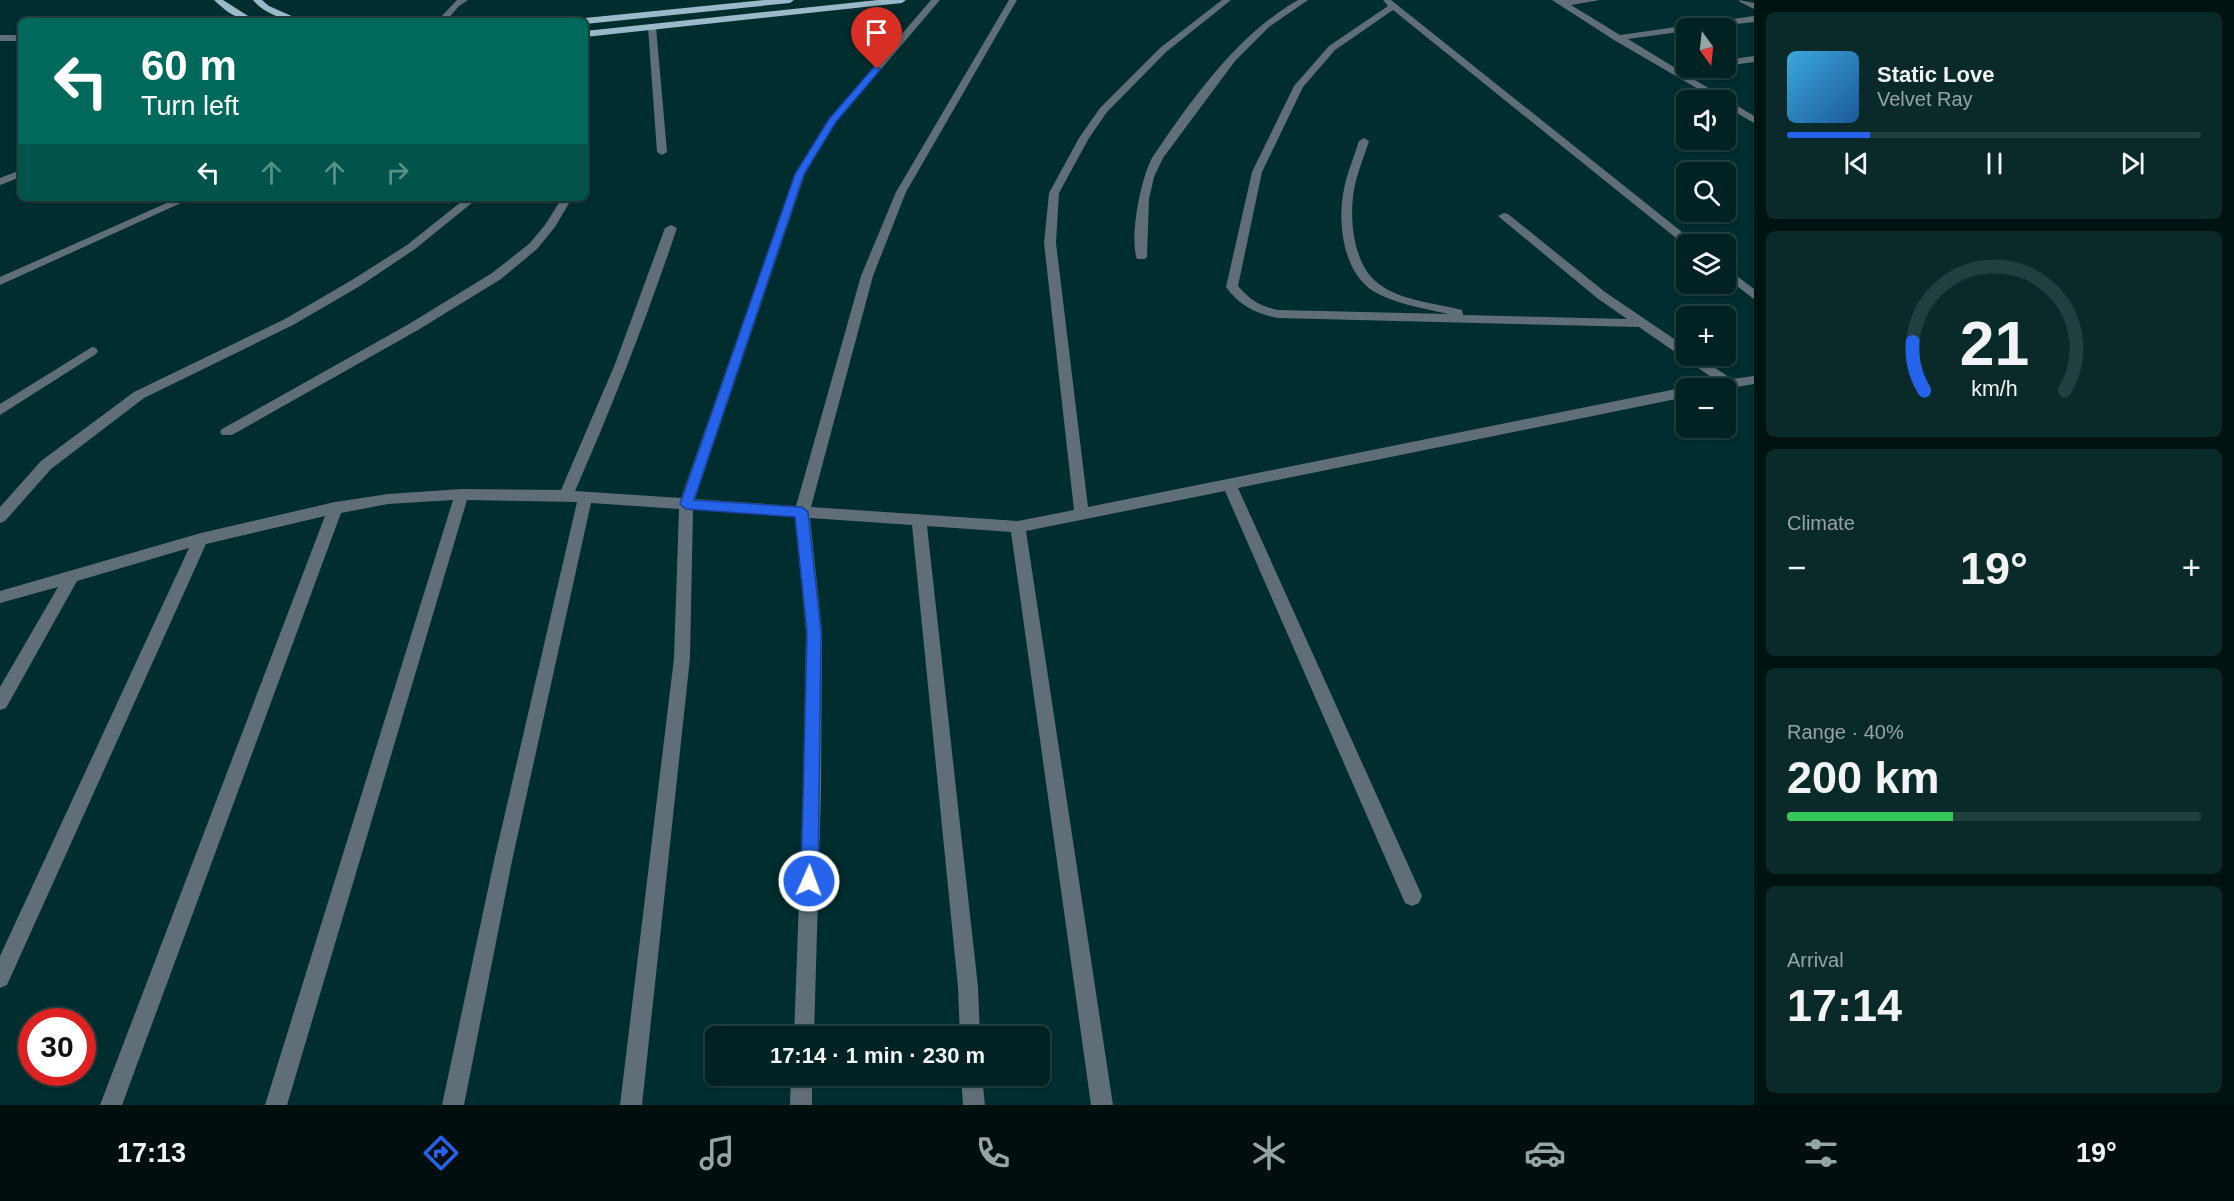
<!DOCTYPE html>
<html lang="en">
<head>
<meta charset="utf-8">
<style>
  body { margin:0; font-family:Helvetica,sans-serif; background:#0a2a2a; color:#f1f3f6; height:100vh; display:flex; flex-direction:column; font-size:22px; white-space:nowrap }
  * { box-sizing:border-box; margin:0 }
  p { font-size:20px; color:#95a4a5 }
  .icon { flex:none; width:33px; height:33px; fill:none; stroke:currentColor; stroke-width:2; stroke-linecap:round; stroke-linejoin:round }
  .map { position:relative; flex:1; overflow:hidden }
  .panel { display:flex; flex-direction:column; gap:12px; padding:12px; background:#001313; width:480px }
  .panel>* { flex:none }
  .top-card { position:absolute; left:18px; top:18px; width:570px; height:183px; border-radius:9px; box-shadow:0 2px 4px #0004,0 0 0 2px #223f40; background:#00695c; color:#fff; overflow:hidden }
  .needle { width:39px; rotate:165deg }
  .controls { position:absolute; left:1676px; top:18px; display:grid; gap:12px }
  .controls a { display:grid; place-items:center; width:60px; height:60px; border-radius:9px; background:#022; box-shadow:0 2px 4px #0004,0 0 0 2px #223f40; font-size:30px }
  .speed { position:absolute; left:18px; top:1008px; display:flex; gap:12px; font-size:30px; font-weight:700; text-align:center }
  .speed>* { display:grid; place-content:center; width:78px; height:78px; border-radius:50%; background:#022; box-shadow:0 2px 4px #0004,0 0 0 2px #223f40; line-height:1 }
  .speed .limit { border:9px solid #d22; background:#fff; color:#111 }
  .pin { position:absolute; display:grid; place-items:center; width:51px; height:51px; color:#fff; margin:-62px -26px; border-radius:50% 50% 50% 0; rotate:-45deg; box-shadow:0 0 6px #0007 }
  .pin .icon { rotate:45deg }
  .me { position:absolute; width:66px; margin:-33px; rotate:2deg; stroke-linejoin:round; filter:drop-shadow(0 0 4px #0008) }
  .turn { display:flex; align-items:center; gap:21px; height:126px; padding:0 24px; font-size:27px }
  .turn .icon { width:78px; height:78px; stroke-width:2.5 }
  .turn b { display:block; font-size:42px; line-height:51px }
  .lanes { display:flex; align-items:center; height:57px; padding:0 24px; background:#0003; justify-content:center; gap:30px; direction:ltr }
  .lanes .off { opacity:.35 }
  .big { font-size:45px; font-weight:800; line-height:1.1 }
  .panel .widget { flex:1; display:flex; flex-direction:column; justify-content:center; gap:9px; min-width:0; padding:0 21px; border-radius:9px; background:#0a2a2a }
  .panel .dial { align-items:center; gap:0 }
  .dial svg { height:156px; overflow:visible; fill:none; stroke:#223f40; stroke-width:7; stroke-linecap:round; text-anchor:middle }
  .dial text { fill:#f1f3f6; stroke:none }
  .song { display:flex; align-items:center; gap:18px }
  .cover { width:72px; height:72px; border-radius:9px; background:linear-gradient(135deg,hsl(200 70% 55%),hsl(210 70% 35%)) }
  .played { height:6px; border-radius:3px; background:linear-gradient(90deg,#2563eb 20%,#223f40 20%) }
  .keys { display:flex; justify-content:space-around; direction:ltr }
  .heat { display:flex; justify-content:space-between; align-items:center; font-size:33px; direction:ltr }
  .charge { height:9px; border-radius:4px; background:linear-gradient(90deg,#34c759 40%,#223f40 0) }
  .trip { position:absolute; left:705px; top:1026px; width:345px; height:60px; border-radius:9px; background:#022; box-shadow:0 2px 4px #0004,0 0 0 2px #223f40; font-weight:800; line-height:60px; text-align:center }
  .dock { display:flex; height:96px; justify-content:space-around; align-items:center; background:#000e0e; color:#95a4a5 }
  .dock .icon { width:42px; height:42px }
  .dock .selected { color:#2563eb }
  .dock b { font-size:27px; color:#f1f3f6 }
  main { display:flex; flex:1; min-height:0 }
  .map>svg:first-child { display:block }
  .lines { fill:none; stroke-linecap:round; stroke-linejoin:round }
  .minor { fill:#606f77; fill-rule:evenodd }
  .major { fill:#9ab9c9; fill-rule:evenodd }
  .route { fill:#2563eb; stroke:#184099; stroke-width:1.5 }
</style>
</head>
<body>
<main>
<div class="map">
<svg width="1754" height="1105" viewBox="0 0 1754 1105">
  <rect width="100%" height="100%" fill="#002d2e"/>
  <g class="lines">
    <g class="minor">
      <polygon points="457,0 468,0 459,6 446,21 437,21"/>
      <path d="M931 0H940L836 122 805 174 695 499 796 506 861 276 896 192 1009 0H1017L906 192 873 276 811 507 1018 521 1074 510 1044 243 1049 193 1079 138 1100 108 1160 48 1222 0H1231L1166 52 1107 112 1089 138 1059 193 1056 243 1088 507 1686 387 1690 388H1686V397L1238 488 1419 889 1422 896 1419 903 1412 906 1405 903 1225 491 1026 531 1113 1105H1091L1011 532 927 526 978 987 980 1036H960L958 987 912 525 810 518 822 632 821 792 814 1036H794L803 792 806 632 795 517 693 510 690 658 642 1105H620L674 658 679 509 591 503 512 861 464 1105H442L494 861 577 502 467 500 287 1105H265L453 500 388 504 341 513 122 1105H100L325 516 206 544 7 985 0 988V956L189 548 77 581 6 708 0 710V687L58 587 0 603V591L201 533 335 502 388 494 462 489 561 490 615 364 665 228 671 225 677 228C647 317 613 405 575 491L681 498 795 174 829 119Z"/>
      <path d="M1298 0H1308L1269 27 1235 61 1163 158 1154 177 1149 199 1147 257 1145 259H1137C1129 238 1141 178 1152 158 1192 99 1236 36 1298 0Z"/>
      <path d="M1383 0H1391L1697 244 1686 246 1393 10 1335 50 1303 87 1262 172 1238 286C1249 299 1261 307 1278 310L1448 314C1423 308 1395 304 1373 291 1343 272 1337 222 1344 189 1347 173 1354 157 1359 141L1364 138 1369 141C1364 157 1357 173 1354 190 1349 219 1353 265 1379 284 1401 301 1436 303 1462 310L1463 315 1627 319 1597 298 1498 216 1504 213 1508 214 1605 292 1686 347V356H1697L1732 379 1754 376V384L1725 389 1696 388 1697 385 1717 381 1639 327 1278 318C1256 314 1239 305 1226 287L1252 172 1294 86 1329 46 1388 6Z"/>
      <polygon points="1552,0 1600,0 1571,5 1620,35 1754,16 1754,22 1704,28 1686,28 1686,31 1628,39 1754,116 1754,123 1725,106 1725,100 1717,100 1614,40"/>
      <polygon points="1739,0 1754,3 1754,9 1740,2"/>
      <polygon points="652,24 656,27 667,152 662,155 657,152 648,27"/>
      <rect x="0" y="35" width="21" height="6"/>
      <polygon points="1754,56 1754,62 1725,66 1725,60"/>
      <polygon points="21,170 21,177 0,185 0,178"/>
      <polygon points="178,198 192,198 0,285 0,277"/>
      <polygon points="466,198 478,198 415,249 360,286 293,325 144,398 51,469 5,521 0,523 0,507 41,461 134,392 285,319 352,280 407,245"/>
      <polygon points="562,198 572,198 555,227 537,249 501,279 418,330 232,435 222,435 220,432 222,429 409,324 492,273 529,244 545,225"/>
      <polygon points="1725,267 1754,289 1754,299 1725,277"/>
      <polygon points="92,347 96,348 98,351 96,354 0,415 0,404"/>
      <polygon points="791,1076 812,1076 812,1105 790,1105"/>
      <polygon points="961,1076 982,1076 985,1105 963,1105"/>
    </g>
    <g class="major">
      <path d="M214 0H223L256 21C239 21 226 12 214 0Z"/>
      <path d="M253 0H262L269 6 303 21C285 21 265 14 253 0Z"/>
      <polygon points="765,0 794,0 790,3 585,24 585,21 581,21 585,18"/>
      <polygon points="878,0 906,0 902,3 585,37 585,31"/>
    </g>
  </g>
  <polygon class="route" points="874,67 881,69 836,122 804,174 694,500 802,507 808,512 821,632 818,881 815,887 809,890 803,887 801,881 807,632 795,517 686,509 680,504 795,174 829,119"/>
</svg>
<div class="controls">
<a><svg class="needle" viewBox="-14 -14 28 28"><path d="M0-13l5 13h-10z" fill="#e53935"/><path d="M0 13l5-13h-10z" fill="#95a4a5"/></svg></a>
<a><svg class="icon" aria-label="sound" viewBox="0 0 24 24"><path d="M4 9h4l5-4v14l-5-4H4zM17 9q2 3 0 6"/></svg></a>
<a><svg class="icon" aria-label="search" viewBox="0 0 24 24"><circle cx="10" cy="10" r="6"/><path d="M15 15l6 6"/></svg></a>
<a><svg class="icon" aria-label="layers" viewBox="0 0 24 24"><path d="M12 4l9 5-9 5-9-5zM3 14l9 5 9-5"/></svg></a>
<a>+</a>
<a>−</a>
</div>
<div class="speed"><div class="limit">30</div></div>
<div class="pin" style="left:877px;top:69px;background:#d93025"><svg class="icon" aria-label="arrive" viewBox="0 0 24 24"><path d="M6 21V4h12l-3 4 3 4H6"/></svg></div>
<svg class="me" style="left:809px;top:881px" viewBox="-20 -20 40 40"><circle r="17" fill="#2563eb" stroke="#fff" stroke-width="3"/><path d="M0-11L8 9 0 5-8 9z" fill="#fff"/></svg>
<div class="trip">17:14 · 1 min · 230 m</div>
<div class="top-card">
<div class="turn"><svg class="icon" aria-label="left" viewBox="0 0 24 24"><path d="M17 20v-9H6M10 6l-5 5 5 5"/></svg><div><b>60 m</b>Turn left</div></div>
<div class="lanes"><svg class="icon" aria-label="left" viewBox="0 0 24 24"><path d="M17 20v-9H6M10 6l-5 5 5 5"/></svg><svg class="icon off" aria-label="ahead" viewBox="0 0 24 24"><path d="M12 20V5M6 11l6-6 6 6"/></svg><svg class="icon off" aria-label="ahead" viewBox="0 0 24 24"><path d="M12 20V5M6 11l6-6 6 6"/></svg><svg class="icon off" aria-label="right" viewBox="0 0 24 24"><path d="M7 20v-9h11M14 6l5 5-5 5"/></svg></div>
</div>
</div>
<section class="panel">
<div class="widget">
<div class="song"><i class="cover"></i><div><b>Static Love</b><p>Velvet Ray</p></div></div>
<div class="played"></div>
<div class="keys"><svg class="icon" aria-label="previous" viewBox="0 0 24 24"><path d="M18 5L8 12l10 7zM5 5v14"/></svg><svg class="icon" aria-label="pause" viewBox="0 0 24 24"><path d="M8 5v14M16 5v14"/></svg><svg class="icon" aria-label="next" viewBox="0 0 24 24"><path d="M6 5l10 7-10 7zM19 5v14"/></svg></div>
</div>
<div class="widget dial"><svg viewBox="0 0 100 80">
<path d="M14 69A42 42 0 1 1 86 69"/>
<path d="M14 69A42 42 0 0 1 8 44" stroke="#2563eb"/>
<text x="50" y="56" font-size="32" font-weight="700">21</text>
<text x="50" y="72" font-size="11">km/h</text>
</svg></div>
<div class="widget"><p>Climate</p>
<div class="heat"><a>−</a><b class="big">19°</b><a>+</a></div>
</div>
<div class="widget"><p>Range · 40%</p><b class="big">200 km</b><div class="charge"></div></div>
<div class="widget"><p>Arrival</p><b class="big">17:14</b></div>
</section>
</main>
<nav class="dock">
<b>17:13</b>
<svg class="icon selected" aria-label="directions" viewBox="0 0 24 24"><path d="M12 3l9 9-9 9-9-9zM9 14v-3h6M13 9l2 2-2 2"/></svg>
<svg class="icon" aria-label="music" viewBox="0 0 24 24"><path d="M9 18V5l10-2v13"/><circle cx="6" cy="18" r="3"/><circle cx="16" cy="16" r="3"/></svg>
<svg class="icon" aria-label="phone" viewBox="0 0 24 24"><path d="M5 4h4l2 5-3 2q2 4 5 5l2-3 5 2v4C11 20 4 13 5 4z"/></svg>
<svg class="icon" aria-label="climate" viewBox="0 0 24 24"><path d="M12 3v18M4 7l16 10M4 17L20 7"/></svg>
<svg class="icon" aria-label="car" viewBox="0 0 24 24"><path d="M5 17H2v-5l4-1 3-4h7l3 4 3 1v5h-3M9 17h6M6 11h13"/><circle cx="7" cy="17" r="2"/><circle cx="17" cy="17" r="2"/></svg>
<svg class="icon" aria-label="filters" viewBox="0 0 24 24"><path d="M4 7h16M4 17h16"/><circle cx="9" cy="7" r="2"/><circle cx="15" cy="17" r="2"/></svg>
<b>19°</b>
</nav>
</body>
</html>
